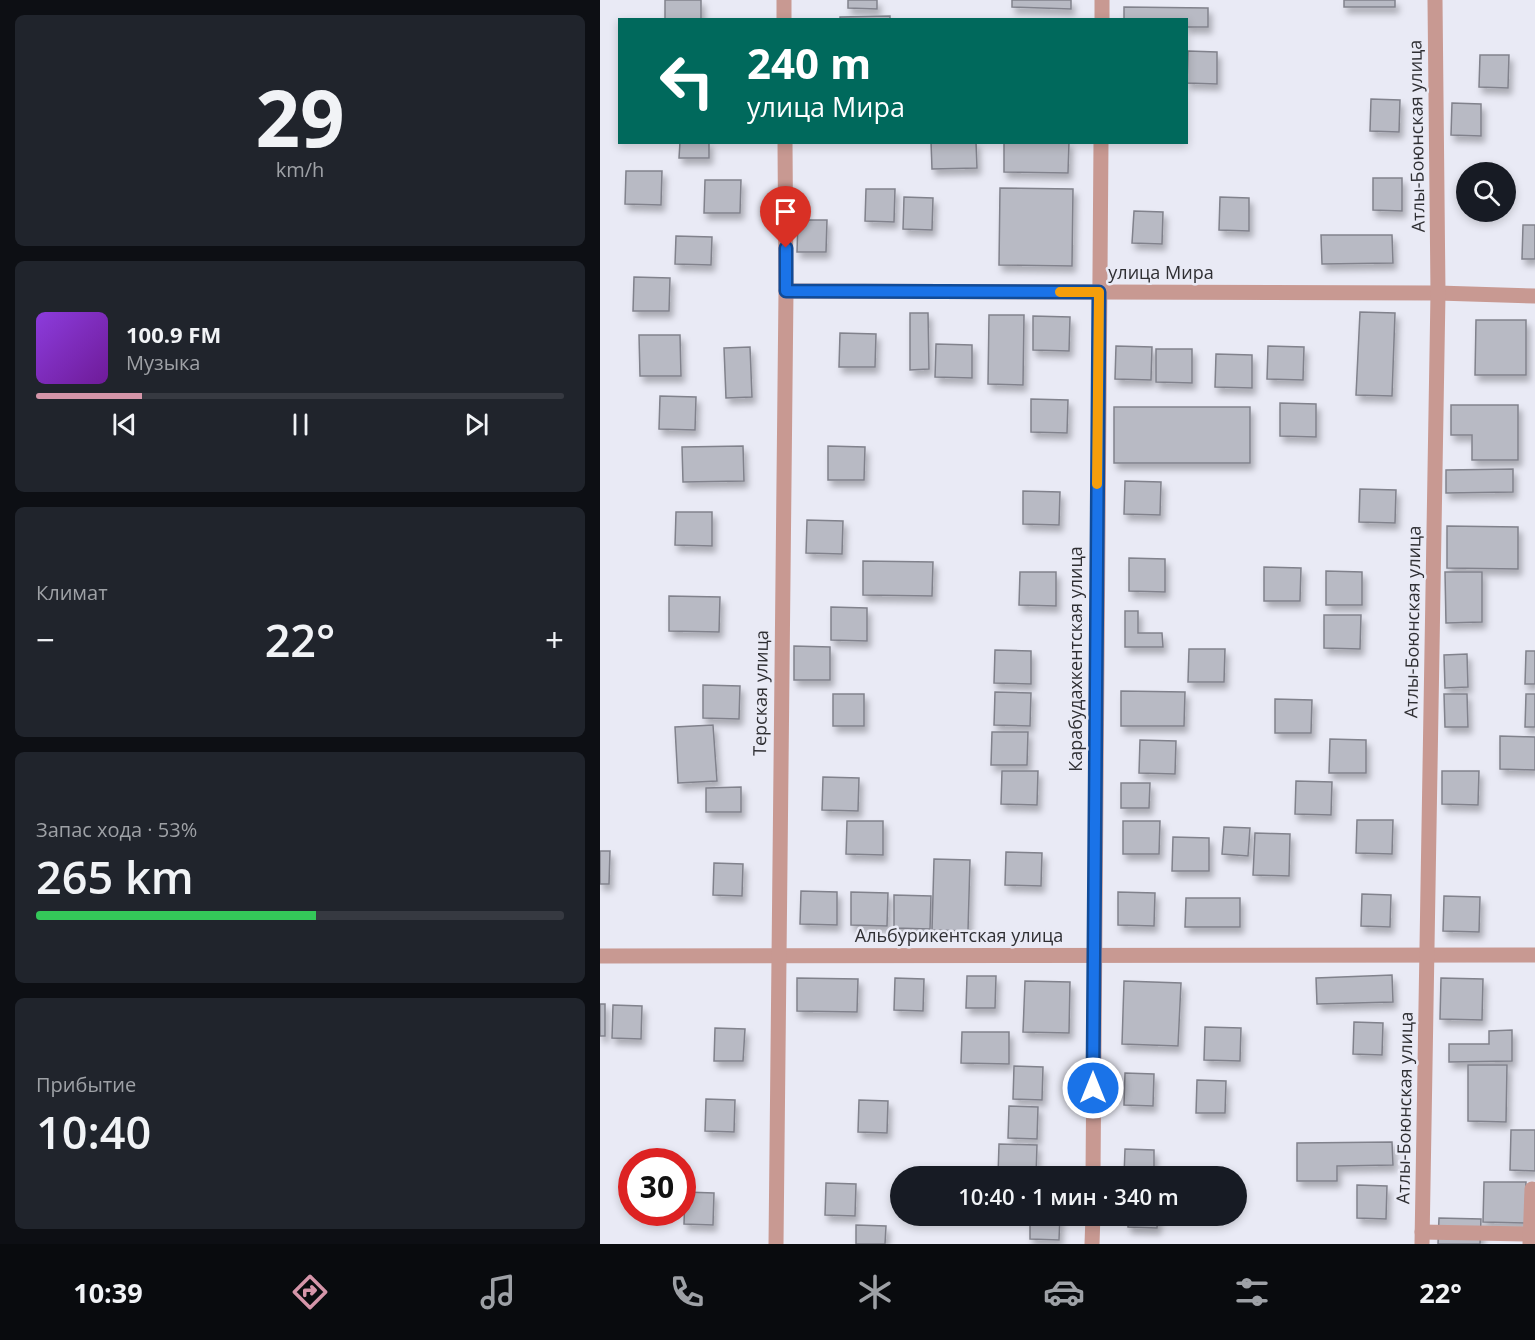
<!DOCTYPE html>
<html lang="ru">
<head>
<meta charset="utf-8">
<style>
  body { margin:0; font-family:"Open Sans",sans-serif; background:#20242c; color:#f1f3f6; height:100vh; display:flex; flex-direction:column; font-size:22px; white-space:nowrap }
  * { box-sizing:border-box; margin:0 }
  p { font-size:20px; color:#9ea1a6 }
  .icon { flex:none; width:33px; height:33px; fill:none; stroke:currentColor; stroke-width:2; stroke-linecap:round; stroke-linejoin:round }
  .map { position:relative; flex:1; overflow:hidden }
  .panel { display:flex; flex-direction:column; gap:15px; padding:15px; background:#0d0f14; width:600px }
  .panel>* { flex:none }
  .guide { position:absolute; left:18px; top:18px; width:570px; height:126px; border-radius:0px; box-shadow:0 3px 9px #0003; background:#00695c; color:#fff; overflow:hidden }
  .buttons { position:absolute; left:856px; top:162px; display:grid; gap:12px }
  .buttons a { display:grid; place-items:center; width:60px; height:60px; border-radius:50%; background:#171b24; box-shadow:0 3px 9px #0003; font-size:30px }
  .speed { position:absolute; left:18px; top:1148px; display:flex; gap:12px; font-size:30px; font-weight:700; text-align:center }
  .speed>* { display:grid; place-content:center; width:78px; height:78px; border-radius:50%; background:#171b24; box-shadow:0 3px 9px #0003; line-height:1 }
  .speed .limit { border:9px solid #d22; background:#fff; color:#111 }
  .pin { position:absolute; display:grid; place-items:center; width:51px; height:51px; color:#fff; margin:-62px -26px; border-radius:50% 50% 50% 0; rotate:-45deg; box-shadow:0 0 6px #0007 }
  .pin .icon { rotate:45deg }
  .me { position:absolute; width:66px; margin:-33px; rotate:0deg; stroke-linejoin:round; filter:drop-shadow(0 0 4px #0008) }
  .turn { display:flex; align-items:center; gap:21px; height:126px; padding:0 30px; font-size:27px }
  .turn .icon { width:78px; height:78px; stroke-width:2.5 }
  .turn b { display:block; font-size:42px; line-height:51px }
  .big { font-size:45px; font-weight:600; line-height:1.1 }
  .panel .card { flex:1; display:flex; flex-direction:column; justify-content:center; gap:9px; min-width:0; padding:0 21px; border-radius:9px; background:#20242c }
  .panel .dial { align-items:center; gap:0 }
  .dial b { font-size:78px; line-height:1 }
  .song { display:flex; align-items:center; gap:18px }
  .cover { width:72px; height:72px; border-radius:9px; background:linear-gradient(135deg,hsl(270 70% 55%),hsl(280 70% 35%)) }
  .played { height:6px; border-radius:3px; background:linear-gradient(90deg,#d595a9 20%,#363941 20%) }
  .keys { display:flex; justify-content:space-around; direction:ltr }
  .heat { display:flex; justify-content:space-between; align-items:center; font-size:33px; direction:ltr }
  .charge { height:9px; border-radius:4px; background:linear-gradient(90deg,#34c759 53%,#363941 0) }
  .trip { position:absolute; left:290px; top:1166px; width:357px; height:60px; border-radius:30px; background:#171b24; box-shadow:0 3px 9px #0003; font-weight:600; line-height:60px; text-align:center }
  .tab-bar { display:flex; height:96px; justify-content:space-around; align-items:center; background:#090b0e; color:#9ea1a6 }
  .tab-bar .icon { width:42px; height:42px }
  .tab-bar .selected { color:#d595a9 }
  .tab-bar b { font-size:27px; color:#f1f3f6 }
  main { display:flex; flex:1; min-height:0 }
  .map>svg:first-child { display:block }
  .building { fill:#b8bac4; stroke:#81828c; stroke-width:1.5; filter:url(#shadow) }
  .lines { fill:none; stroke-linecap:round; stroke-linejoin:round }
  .street { stroke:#c89992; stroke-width:15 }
  .route-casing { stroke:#114b97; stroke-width:15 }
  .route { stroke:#1a73e8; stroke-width:10 }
  .slow { stroke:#f59e0b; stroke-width:10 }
  .labels { text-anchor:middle; stroke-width:5; stroke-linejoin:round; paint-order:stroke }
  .street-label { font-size:18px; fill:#2f2f33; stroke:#e9eaf5 }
</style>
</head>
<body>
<main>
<section class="panel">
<div class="card dial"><b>29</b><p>km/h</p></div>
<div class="card">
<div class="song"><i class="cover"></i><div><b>100.9 FM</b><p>Музыка</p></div></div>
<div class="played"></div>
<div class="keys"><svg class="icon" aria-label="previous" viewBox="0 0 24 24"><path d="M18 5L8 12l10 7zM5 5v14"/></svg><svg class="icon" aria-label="pause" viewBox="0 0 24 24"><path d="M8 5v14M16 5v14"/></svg><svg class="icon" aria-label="next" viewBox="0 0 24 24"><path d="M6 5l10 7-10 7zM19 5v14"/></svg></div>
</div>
<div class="card"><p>Климат</p>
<div class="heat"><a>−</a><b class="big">22°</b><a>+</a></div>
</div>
<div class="card"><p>Запас хода · 53%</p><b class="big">265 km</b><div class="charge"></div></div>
<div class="card"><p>Прибытие</p><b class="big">10:40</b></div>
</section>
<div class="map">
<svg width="935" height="1244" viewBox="0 0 935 1244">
  <defs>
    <filter id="shadow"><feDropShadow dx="3.5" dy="6" stdDeviation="3" flood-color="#0004"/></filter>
  </defs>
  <rect width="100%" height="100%" fill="#e9eaf5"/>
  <g class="building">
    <rect x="65" y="0" width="36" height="20"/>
    <polygon points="248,0 277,0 277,9 248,8"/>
    <polygon points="412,0 471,0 471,9 412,7"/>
    <rect x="744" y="0" width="51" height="7"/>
    <polygon points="524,7 608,8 608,27 586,27 586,20 524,20"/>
    <polygon points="290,16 290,20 240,20 240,17"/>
    <polygon points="588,51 617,52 617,84 587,83"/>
    <polygon points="880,55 909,55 908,88 879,87"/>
    <polygon points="771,99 800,100 799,132 770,131"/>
    <polygon points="852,103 881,104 881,136 851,135"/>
    <polygon points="80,142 109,142 109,158 79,158"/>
    <polygon points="331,142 376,142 377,168 332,169"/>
    <polygon points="404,142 469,142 468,173 404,172"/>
    <polygon points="26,171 62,171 61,205 25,204"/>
    <polygon points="773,178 802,178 802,211 773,210"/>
    <polygon points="105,180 141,180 140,213 104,213"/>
    <polygon points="400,188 473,189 472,266 399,265"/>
    <polygon points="266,189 295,189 294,222 265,221"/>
    <polygon points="304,197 333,198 332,230 303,229"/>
    <polygon points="620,197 649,198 649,231 619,230"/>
    <polygon points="534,211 563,212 562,244 532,243"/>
    <polygon points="198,220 227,220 226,252 197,252"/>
    <polygon points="923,225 935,225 935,259 922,259"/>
    <polygon points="721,235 792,235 793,263 722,264"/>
    <polygon points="76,236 112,237 111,265 75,264"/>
    <polygon points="34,277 70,278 69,311 33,311"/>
    <polygon points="760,312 795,313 792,396 756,395"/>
    <polygon points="310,313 328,313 329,369 310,370"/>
    <polygon points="389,315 424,315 423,385 388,384"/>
    <polygon points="433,316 470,317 469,351 433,350"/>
    <polygon points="876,320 926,320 926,375 875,375"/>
    <polygon points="240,333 276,334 275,367 239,367"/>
    <polygon points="39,335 80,335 81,376 40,376"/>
    <polygon points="336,344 372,345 372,378 335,377"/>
    <polygon points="516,346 552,347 551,380 515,379"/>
    <polygon points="668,346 704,347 703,380 667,379"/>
    <polygon points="150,347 152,397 126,398 124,348"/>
    <polygon points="556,349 592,349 592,383 556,382"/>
    <polygon points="616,354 652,355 652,388 615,387"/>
    <polygon points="60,396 96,397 95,430 59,429"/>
    <polygon points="431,399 468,400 467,433 431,432"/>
    <polygon points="680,403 716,404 716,437 680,436"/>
    <polygon points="851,405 918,405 918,460 872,460 872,435 851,435"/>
    <rect x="514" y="407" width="136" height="56"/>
    <polygon points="143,446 144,481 83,482 82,447"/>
    <polygon points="228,446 265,447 264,480 228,480"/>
    <polygon points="913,469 913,492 846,493 846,470"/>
    <polygon points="525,481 561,482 560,515 524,514"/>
    <polygon points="760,489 796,490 795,523 759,522"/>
    <polygon points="423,491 460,492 459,525 423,524"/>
    <polygon points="76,512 112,512 112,546 75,545"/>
    <polygon points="207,520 243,521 242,554 206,553"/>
    <polygon points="847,526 918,527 918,569 847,568"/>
    <polygon points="529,558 565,559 565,592 529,591"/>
    <polygon points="263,561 333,562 332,596 263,595"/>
    <polygon points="664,567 701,568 700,601 664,601"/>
    <polygon points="726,571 762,572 762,605 726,605"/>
    <polygon points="420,572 456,572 456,606 419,605"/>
    <polygon points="845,572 882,572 882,622 846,623"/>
    <polygon points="69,596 120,597 119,632 69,631"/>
    <polygon points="231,607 267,608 267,641 231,640"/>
    <polygon points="525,611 538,611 538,633 562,633 563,647 525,647"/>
    <polygon points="724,615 761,615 760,649 724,648"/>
    <polygon points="194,646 230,647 230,680 194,680"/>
    <polygon points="589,649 625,649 624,682 588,682"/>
    <polygon points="395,650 431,651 431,684 394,683"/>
    <polygon points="926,651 935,651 935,684 925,684"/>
    <polygon points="867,654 868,687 845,688 844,655"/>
    <polygon points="103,685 140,686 139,719 103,718"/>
    <polygon points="521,691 585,692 584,726 521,726"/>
    <polygon points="395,692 431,693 430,726 394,725"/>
    <rect x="233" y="694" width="31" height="32"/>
    <polygon points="844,694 867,694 868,727 845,727"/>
    <polygon points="926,694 935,694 935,727 925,727"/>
    <polygon points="675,699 712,700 711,733 675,733"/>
    <polygon points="113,725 117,781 78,783 75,727"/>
    <polygon points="392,732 428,732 427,765 391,765"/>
    <polygon points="900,736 935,737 935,770 900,769"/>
    <polygon points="730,739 766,740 766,773 729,773"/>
    <polygon points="540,740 576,741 575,774 539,773"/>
    <polygon points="402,771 438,771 437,805 401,804"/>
    <polygon points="842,771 879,771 878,805 842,804"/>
    <polygon points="223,777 259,778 258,811 222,810"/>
    <polygon points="696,781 732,782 731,815 695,814"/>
    <polygon points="521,783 550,783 549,808 521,808"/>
    <polygon points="141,787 141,812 106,812 106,788"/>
    <polygon points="757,820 793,820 792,854 756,853"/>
    <polygon points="247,821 283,821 283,855 246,854"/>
    <polygon points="523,821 560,821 559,854 523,854"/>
    <polygon points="624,827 650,828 648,856 622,854"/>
    <polygon points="655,833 690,834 689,876 653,875"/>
    <polygon points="573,837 609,838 609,871 572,871"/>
    <polygon points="0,851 10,851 9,884 0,884"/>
    <polygon points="406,852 442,853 441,886 405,885"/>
    <polygon points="334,859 370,860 368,931 332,930"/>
    <polygon points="114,863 143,864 142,896 113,895"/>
    <polygon points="201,891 237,892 237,925 200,924"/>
    <polygon points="251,892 288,893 287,926 251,925"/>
    <polygon points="518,892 555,893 554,926 518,925"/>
    <polygon points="762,894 791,895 790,927 761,926"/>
    <polygon points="294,895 331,896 330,929 294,928"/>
    <polygon points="844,896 880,897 879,932 843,931"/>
    <polygon points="586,898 640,898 640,927 585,927"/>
    <polygon points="792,975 793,1002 717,1004 716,978"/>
    <polygon points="367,976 396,976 395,1008 366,1008"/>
    <polygon points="197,978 258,979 257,1012 197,1011"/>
    <polygon points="295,978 324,979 323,1011 294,1010"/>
    <polygon points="841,978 883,979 882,1020 840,1019"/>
    <polygon points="425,981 470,982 469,1033 423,1032"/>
    <polygon points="524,981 581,983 578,1046 522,1044"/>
    <rect x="0" y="1004" width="5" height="32"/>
    <polygon points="13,1005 42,1006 41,1039 12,1038"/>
    <polygon points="754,1022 783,1023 782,1055 753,1054"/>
    <polygon points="605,1027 641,1028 640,1061 604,1060"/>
    <polygon points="115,1028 145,1029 143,1061 114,1061"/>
    <polygon points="912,1030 912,1061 849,1062 849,1044 889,1044 889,1031"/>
    <polygon points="362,1032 409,1032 409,1064 361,1063"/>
    <polygon points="868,1065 907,1065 906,1122 868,1121"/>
    <polygon points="414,1066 443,1067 442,1100 413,1099"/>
    <polygon points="525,1073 554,1074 553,1106 524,1105"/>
    <polygon points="597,1080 626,1081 625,1113 596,1113"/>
    <polygon points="106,1099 135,1100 134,1132 105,1131"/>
    <polygon points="259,1100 288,1101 287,1133 258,1132"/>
    <polygon points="409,1106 438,1107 437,1139 408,1138"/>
    <polygon points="911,1130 935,1130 935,1171 910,1170"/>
    <polygon points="792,1142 793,1165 737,1166 737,1181 697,1181 697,1143"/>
    <polygon points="399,1144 437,1145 436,1176 398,1176"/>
    <polygon points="525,1149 554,1150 554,1176 524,1176"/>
    <polygon points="884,1182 926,1182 925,1223 883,1222"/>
    <polygon points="226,1183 256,1184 255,1216 225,1215"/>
    <polygon points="757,1185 787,1186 786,1219 757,1218"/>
    <polygon points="85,1192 114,1193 113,1225 84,1224"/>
    <polygon points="430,1215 460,1215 459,1240 430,1239"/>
    <polygon points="528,1215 558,1215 557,1228 528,1227"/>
    <polygon points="839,1218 881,1219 880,1244 838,1244"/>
    <polygon points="256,1225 286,1226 285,1244 256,1244"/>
  </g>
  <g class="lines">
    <g class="street">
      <polyline points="184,0 184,20"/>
      <polyline points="502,20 502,0"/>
      <polyline points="186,291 838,293 935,296"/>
      <polyline points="0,956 935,955"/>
      <polyline points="493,1176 501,142"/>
      <polyline points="822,1232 930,1234"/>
      <polyline points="930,1243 932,1189"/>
      <polyline points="176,1244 186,291 185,142"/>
      <polyline points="492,1244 493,1215"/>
      <polyline points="822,1244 838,293 835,0"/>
    </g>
  </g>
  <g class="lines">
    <g class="route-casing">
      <polyline id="route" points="186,248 186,291 499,292 493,1088"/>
    </g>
    <use href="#route" class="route"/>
    <polyline class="slow" points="460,292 499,292 497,484"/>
  </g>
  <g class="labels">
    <g class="street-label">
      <text transform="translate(817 136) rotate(-91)" y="6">Атлы-Боюнская улица</text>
      <text x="561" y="279">улица Мира</text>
      <text transform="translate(813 622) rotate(-89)" y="6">Атлы-Боюнская улица</text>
      <text transform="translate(476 659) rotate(-90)" y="6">Карабудахкентская улица</text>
      <text transform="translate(161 693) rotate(-89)" y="6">Терская улица</text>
      <text x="359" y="942">Альбурикентская улица</text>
      <text transform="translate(805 1108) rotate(-89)" y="6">Атлы-Боюнская улица</text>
    </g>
  </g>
</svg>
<div class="buttons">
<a><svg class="icon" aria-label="search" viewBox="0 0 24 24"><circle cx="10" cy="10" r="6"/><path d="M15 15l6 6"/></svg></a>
</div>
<div class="speed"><div class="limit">30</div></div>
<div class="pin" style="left:186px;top:248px;background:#d93025"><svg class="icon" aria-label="arrive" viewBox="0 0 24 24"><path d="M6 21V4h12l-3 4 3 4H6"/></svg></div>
<svg class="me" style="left:493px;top:1088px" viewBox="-20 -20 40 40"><circle r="17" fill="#1a73e8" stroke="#fff" stroke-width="3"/><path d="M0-11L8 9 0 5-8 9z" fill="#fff"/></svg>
<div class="trip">10:40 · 1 мин · 340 m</div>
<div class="guide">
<div class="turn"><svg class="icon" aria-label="left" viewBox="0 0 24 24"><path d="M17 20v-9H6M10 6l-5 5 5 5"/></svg><div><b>240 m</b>улица Мира</div></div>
</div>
</div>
</main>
<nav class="tab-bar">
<b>10:39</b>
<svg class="icon selected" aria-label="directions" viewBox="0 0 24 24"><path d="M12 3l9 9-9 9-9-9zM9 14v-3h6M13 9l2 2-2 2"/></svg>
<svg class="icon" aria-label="music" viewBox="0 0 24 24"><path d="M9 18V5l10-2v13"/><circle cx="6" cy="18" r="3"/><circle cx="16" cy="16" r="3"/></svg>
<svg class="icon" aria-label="phone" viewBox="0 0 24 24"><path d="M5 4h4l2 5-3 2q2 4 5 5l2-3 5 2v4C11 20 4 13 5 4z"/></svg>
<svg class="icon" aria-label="climate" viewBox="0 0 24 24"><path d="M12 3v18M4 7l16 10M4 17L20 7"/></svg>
<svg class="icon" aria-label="car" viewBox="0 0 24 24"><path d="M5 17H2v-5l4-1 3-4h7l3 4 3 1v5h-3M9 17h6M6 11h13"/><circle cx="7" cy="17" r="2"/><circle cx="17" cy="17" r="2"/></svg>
<svg class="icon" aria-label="filters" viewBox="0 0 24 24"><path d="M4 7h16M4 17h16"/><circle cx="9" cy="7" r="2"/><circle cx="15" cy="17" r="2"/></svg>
<b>22°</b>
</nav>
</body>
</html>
